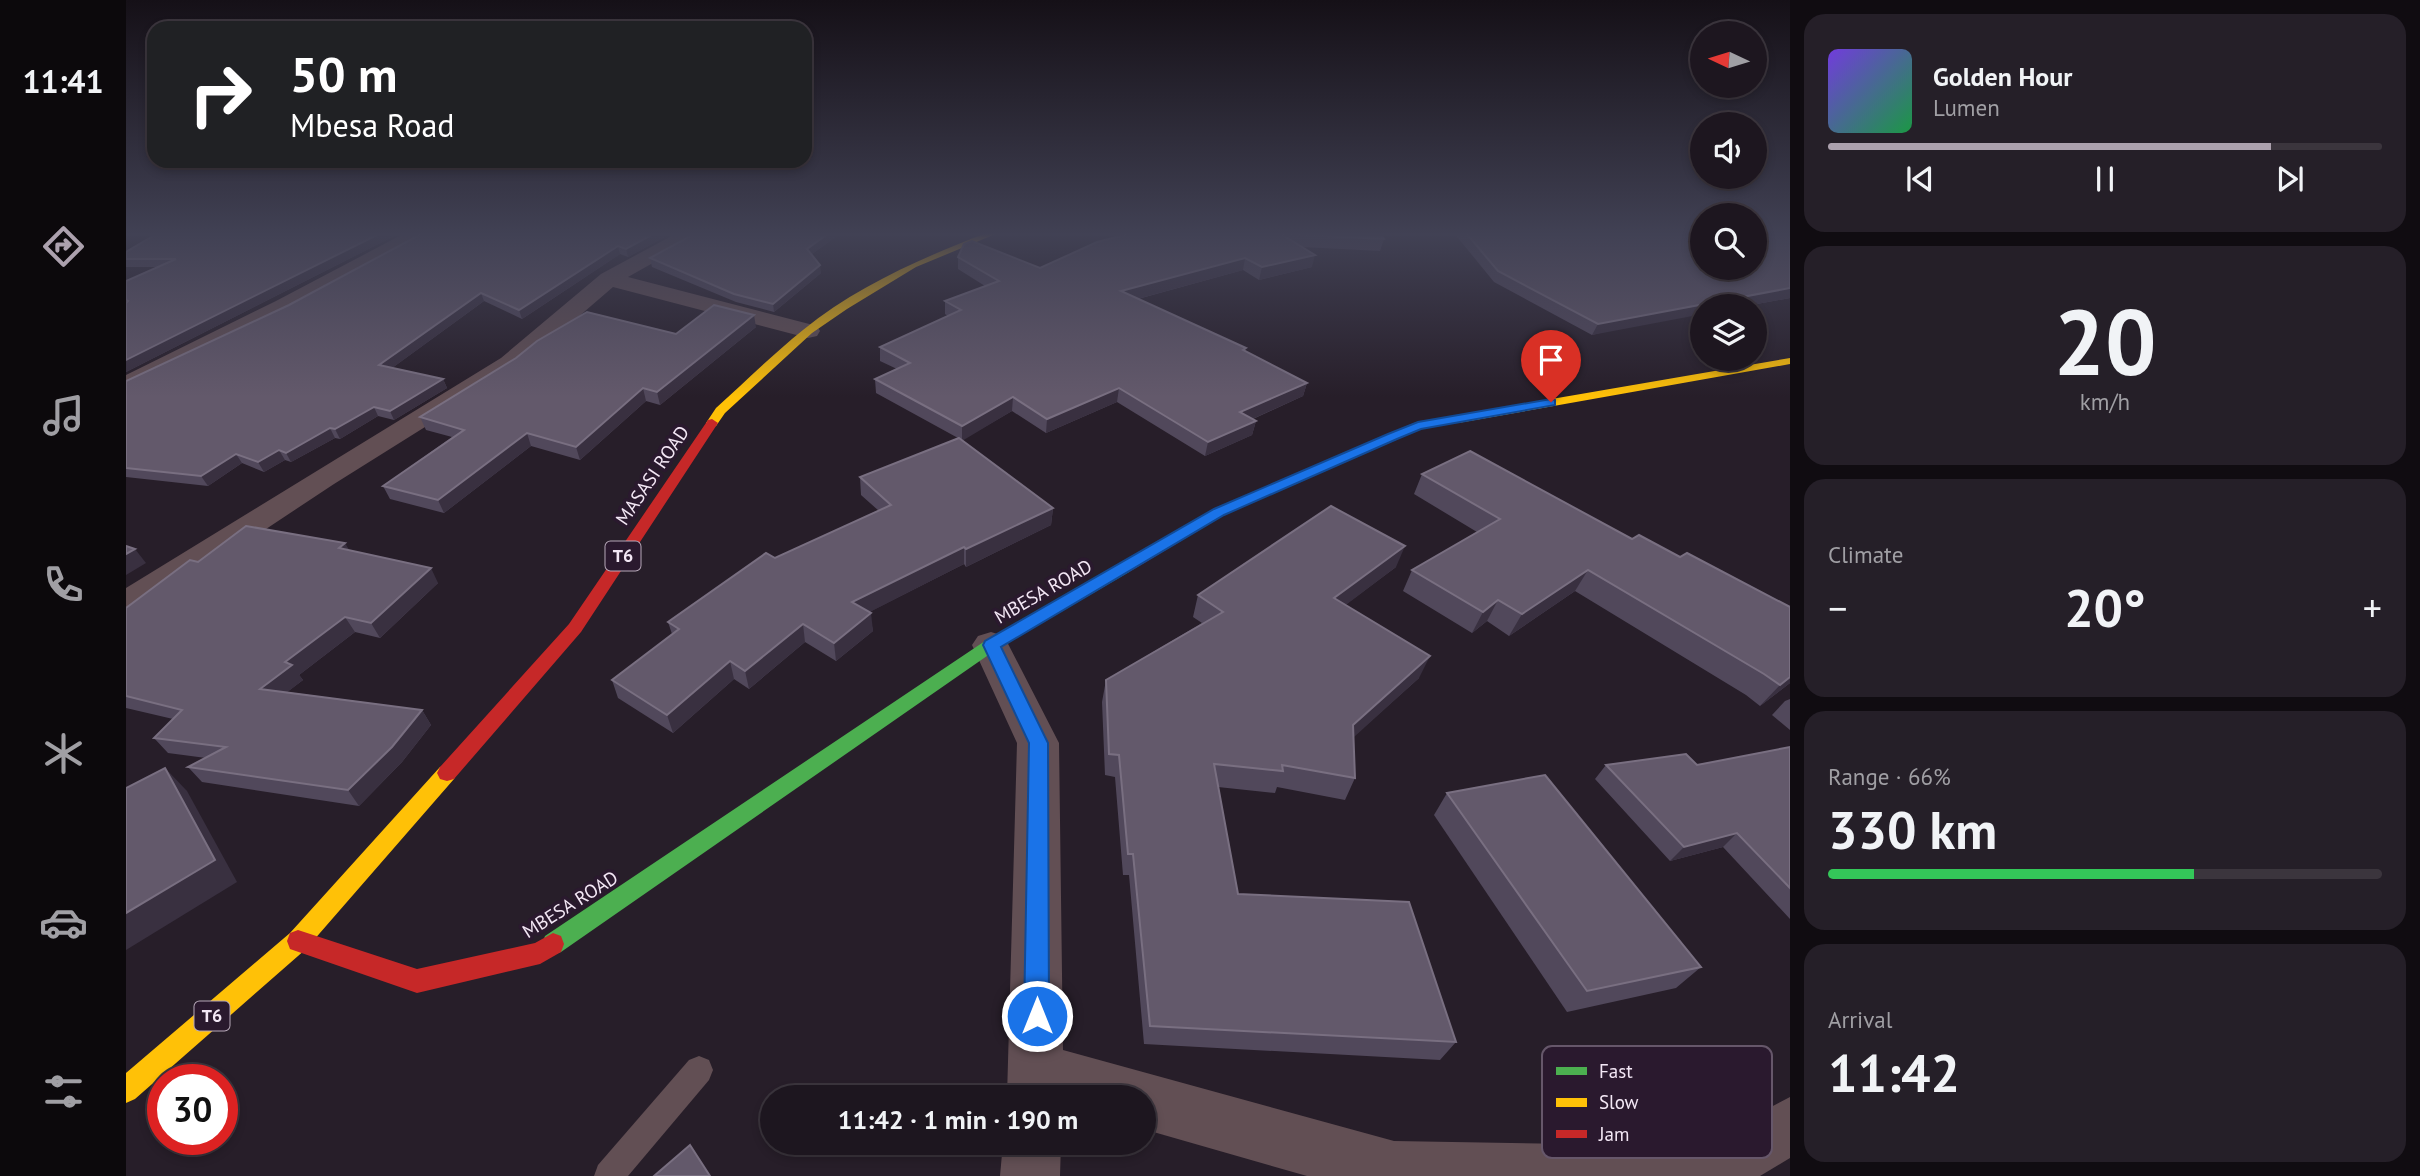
<!DOCTYPE html>
<html lang="en">
<head>
<meta charset="utf-8">
<style>
  body { margin:0; font-family:"PT Sans",sans-serif; background:#251f28; color:#f1f3f6; height:100vh; display:flex; flex-direction:column; font-size:26px; white-space:nowrap }
  * { box-sizing:border-box; margin:0 }
  p { font-size:23px; color:#a09fa4 }
  .icon { flex:none; width:38px; height:38px; fill:none; stroke:currentColor; stroke-width:2; stroke-linecap:round; stroke-linejoin:round }
  .map { position:relative; flex:1; overflow:hidden }
  .drawer { display:flex; flex-direction:column; gap:14px; padding:14px; background:#100c11; width:630px }
  .drawer>* { flex:none }
  .banner { position:absolute; left:21px; top:21px; width:665px; height:147px; border-radius:21px; box-shadow:0 4px 10px #0003,0 0 0 2px #3b353d; background:#202124; color:#fff; overflow:hidden }
  .needle { width:46px; rotate:274deg }
  .buttons { position:absolute; left:1564px; top:21px; display:grid; gap:14px }
  .buttons a { display:grid; place-items:center; width:77px; height:77px; border-radius:50%; background:#1d161f; box-shadow:0 4px 10px #0003,0 0 0 2px #3b353d; font-size:35px }
  .speed { position:absolute; left:21px; top:1064px; display:flex; gap:14px; font-size:35px; font-weight:700; text-align:center }
  .speed>* { display:grid; place-content:center; width:91px; height:91px; border-radius:50%; background:#1d161f; box-shadow:0 4px 10px #0003,0 0 0 2px #3b353d; line-height:1 }
  .speed .limit { border:10px solid #d22; background:#fff; color:#111 }
  .pin { position:absolute; display:grid; place-items:center; width:60px; height:60px; color:#fff; margin:-72px -30px; border-radius:50% 50% 50% 0; rotate:-45deg; box-shadow:0 0 7px #0007 }
  .pin .icon { rotate:45deg }
  .me { position:absolute; width:77px; margin:-38px; rotate:0deg; stroke-linejoin:round; filter:drop-shadow(0 0 5px #0008) }
  .turn { display:flex; align-items:center; gap:24px; height:147px; padding:0 28px; font-size:32px }
  .turn .icon { width:91px; height:91px; stroke-width:2.5 }
  .turn b { display:block; font-size:49px; line-height:60px }
  .big { font-size:52px; font-weight:700; line-height:1.1 }
  .drawer .widget { flex:1; display:flex; flex-direction:column; justify-content:center; gap:10px; min-width:0; padding:0 24px; border-radius:21px; background:#251f28 }
  .drawer .dial { align-items:center; gap:0 }
  .dial b { font-size:91px; line-height:1 }
  .song { display:flex; align-items:center; gap:21px }
  .cover { width:84px; height:84px; border-radius:10px; background:linear-gradient(135deg,hsl(260 70% 55%),hsl(140 70% 35%)) }
  .played { height:7px; border-radius:4px; background:linear-gradient(90deg,#aca1ae 80%,#3b353d 80%) }
  .keys { display:flex; justify-content:space-around; direction:ltr }
  .heat { display:flex; justify-content:space-between; align-items:center; font-size:38px; direction:ltr }
  .charge { height:10px; border-radius:5px; background:linear-gradient(90deg,#34c759 66%,#3b353d 0) }
  .trip { position:absolute; left:634px; top:1085px; width:396px; height:70px; border-radius:35px; background:#1d161f; box-shadow:0 4px 10px #0003,0 0 0 2px #3b353d; font-weight:700; line-height:70px; text-align:center }
  main { display:flex; flex:1; min-height:0 }
  .menu { display:flex; flex-direction:column; width:126px; justify-content:space-around; align-items:center; background:#0c090c; color:#a09fa4 }
  .menu .icon { width:49px; height:49px }
  .menu .on { color:#aca1ae }
  .menu b { font-size:32px; color:#f1f3f6 }
  .map>svg:first-child { display:block }
  .lines { fill:none; stroke-linecap:round; stroke-linejoin:round }
  .lane { fill:#624f54; fill-rule:evenodd }
  .street { fill:#624f54; fill-rule:evenodd }
  .fast { fill:#4caf50; fill-rule:evenodd }
  .slow { fill:#ffc107; fill-rule:evenodd }
  .jam { fill:#c62828; fill-rule:evenodd }
  .wall { fill:#51485b }
  .shaded-wall { fill:#393040 }
  .building { fill:#63596b; stroke:#796f81; stroke-width:2 }
  .route { fill:#1a73e8; stroke:#114b97; stroke-width:2 }
  .labels { text-anchor:middle; stroke-width:7; stroke-linejoin:round; paint-order:stroke }
  .shield { fill:#2a192e; stroke:#b7a9b9; stroke-width:2 }
  .shield-label { font-size:18px; font-weight:bold; fill:#f3e7f5 }
  .street-label { font-size:19px; fill:#f3e7f5; stroke:#2a192e }
  .key { fill:#2a192e; stroke:#66576a; stroke-width:2 }
  .key-label { font-size:19px; fill:#f3e7f5 }
</style>
</head>
<body>
<main>
<nav class="menu">
<b>11:41</b>
<svg class="icon on" aria-label="directions" viewBox="0 0 24 24"><path d="M12 3l9 9-9 9-9-9zM9 14v-3h6M13 9l2 2-2 2"/></svg>
<svg class="icon" aria-label="music" viewBox="0 0 24 24"><path d="M9 18V5l10-2v13"/><circle cx="6" cy="18" r="3"/><circle cx="16" cy="16" r="3"/></svg>
<svg class="icon" aria-label="phone" viewBox="0 0 24 24"><path d="M5 4h4l2 5-3 2q2 4 5 5l2-3 5 2v4C11 20 4 13 5 4z"/></svg>
<svg class="icon" aria-label="climate" viewBox="0 0 24 24"><path d="M12 3v18M4 7l16 10M4 17L20 7"/></svg>
<svg class="icon" aria-label="car" viewBox="0 0 24 24"><path d="M5 17H2v-5l4-1 3-4h7l3 4 3 1v5h-3M9 17h6M6 11h13"/><circle cx="7" cy="17" r="2"/><circle cx="17" cy="17" r="2"/></svg>
<svg class="icon" aria-label="filters" viewBox="0 0 24 24"><path d="M4 7h16M4 17h16"/><circle cx="9" cy="7" r="2"/><circle cx="15" cy="17" r="2"/></svg>
</nav>
<div class="map">
<svg width="1664" height="1176" viewBox="0 0 1664 1176">
  <rect width="100%" height="100%" fill="#271e29"/>
  <g class="lines">
    <polygon class="lane" points="573,1056 583,1060 587,1070 583,1080 502,1176 468,1176 472,1165 563,1060"/>
    <g class="street">
      <polygon points="279,233 304,233 301,237 166,311 0,393 0,375 150,301"/>
      <polygon points="551,233 576,233 573,237 502,277 691,326 694,331 691,336 682,338 487,287 393,368 208,484 13,613 0,616 0,588 375,358 475,274"/>
      <polygon points="865,632 878,636 933,743 937,1050 1268,1141 1571,1146 1664,1097 1664,1158 1634,1176 1181,1176 1017,1129 1017,1097 881,1097 891,743 846,645 852,636"/>
      <polygon points="877,1143 935,1143 934,1176 874,1176"/>
    </g>
    <polygon class="fast" points="998,563 1006,568 1003,572 871,649 435,952 427,955 419,952 416,944 419,936 859,641"/>
    <g class="slow">
      <path d="M860 233H872L790 267 721 309 686 333 599 413 590 426 586 427 580 423 590 408C619 382 647 354 677 330 731 286 796 258 860 233Z"/>
      <polygon points="1664,358 1664,364 1332,423 1326,419 1332,415"/>
      <polygon points="321,765 328,767 331,773 328,779 180,949 9,1099 0,1103 0,1073 164,933 314,767"/>
    </g>
    <g class="jam">
      <polygon points="1332,415 1338,419 1336,422 1295,429 1098,515 1003,572 998,573 990,568 1088,509 1288,423"/>
      <polygon points="586,419 592,423 455,632 328,779 321,781 314,779 311,773 314,767 443,624 582,420"/>
      <polygon points="172,930 291,969 409,943 427,933 435,936 438,944 435,952 414,964 291,993 164,949 161,941 164,933"/>
    </g>
  </g>
  <g class="wall">
    <polygon points="32,233 274,233 0,372 0,281 31,267 0,267 0,252"/>
    <polygon points="297,233 546,233 502,257 494,254 396,319 358,301 266,368 317,379 321,388 268,420 252,416 214,439 209,438 165,462 159,460 138,472 116,463 82,486 0,477 0,381 163,305"/>
    <polygon points="570,233 715,233 686,254 695,273 648,312 610,302 526,267 524,258"/>
    <polygon points="1003,233 1254,233 1258,239 1254,251 1176,247 1186,267 1133,280 1117,270 1012,299 1120,348 1119,351 1181,383 1177,396 1127,419 1130,421 1126,435 1079,456 991,402 920,433 886,411 836,440 927,508 925,525 840,567 838,564 743,612 747,631 710,661 679,642 623,689 608,679 547,733 492,698 486,680 546,634 542,622 649,558 753,511 735,495 734,477 832,438 750,393 749,379 771,369 754,361 754,347 822,316 819,314 819,301 859,286 832,269 832,257 914,268 1004,233"/>
    <polygon points="1328,233 1664,233 1664,298 1620,306 1577,306 1466,335 1368,282"/>
    <polygon points="630,327 534,405 520,401 454,460 405,446 318,513 264,499 257,486 326,437 300,430 294,417 390,358 550,334"/>
    <polygon points="1296,474 1506,539 1554,557 1664,607 1664,683 1634,706 1620,695 1449,591 1383,636 1361,621 1346,633 1277,591 1286,570 1351,532 1288,494"/>
    <polygon points="223,550 312,583 254,638 229,632 173,675 177,680 161,692 296,710 305,725 276,762 233,806 76,782 62,767 80,758 42,753 28,738 47,719 0,708 0,608 72,562"/>
    <polygon points="1270,567 1219,605 1293,678 1227,737 1229,778 1219,800 1151,787 1149,793 1092,787 1112,894 1330,1042 1314,1060 1018,1044 1003,875 997,875 989,777 979,775 976,702 980,680 1076,623 1067,617 1072,595"/>
    <polygon points="1664,699 1664,730 1646,715 1659,701"/>
    <polygon points="1664,747 1664,919 1597,847 1544,861 1469,779 1480,765 1571,765"/>
    <polygon points="1321,793 1575,967 1550,988 1441,1012 1308,815"/>
  </g>
  <g class="shaded-wall">
    <polygon points="255,233 274,233 0,372 0,360"/>
    <polygon points="529,233 546,233 502,257 500,249"/>
    <polygon points="703,233 715,233 682,257 681,249"/>
    <polygon points="492,246 494,254 396,319 393,310"/>
    <polygon points="1189,255 1186,267 1133,280 1136,267"/>
    <polygon points="1119,258 1117,270 993,304 995,291"/>
    <polygon points="694,265 695,273 648,312 647,304"/>
    <polygon points="1664,288 1664,298 1620,306 1577,306 1577,314 1466,335 1472,324"/>
    <polygon points="355,293 358,301 258,374 253,365"/>
    <polygon points="628,315 630,327 534,405 531,392"/>
    <polygon points="317,379 321,388 268,420 264,411"/>
    <polygon points="1181,383 1177,396 1111,426 1114,412"/>
    <polygon points="517,388 520,401 454,460 450,447"/>
    <polygon points="993,388 991,402 920,433 921,419"/>
    <polygon points="887,397 886,411 836,441 836,426"/>
    <polygon points="248,407 252,416 214,439 209,429"/>
    <polygon points="1130,421 1126,435 1079,456 1082,442"/>
    <polygon points="204,428 209,438 165,462 160,453"/>
    <polygon points="401,433 405,446 318,513 312,500"/>
    <polygon points="153,450 159,460 138,472 132,462"/>
    <polygon points="110,454 116,463 82,486 75,476"/>
    <polygon points="927,508 925,525 840,567 840,549"/>
    <polygon points="219,543 228,558 213,548"/>
    <polygon points="1279,546 1270,567 1200,620 1208,598"/>
    <polygon points="838,547 838,564 728,620 726,602"/>
    <polygon points="9,549 20,563 0,575 0,554"/>
    <polygon points="305,568 312,583 254,638 245,623"/>
    <polygon points="1462,570 1449,591 1383,636 1396,614"/>
    <polygon points="1372,600 1361,621 1346,633 1357,612"/>
    <polygon points="745,613 747,631 710,661 708,643"/>
    <polygon points="219,617 229,632 173,675 177,680 146,704 134,689 159,662"/>
    <polygon points="677,624 679,642 623,689 619,671"/>
    <polygon points="1304,656 1293,678 1217,747 1227,725"/>
    <polygon points="604,661 608,679 547,733 541,715"/>
    <polygon points="1664,677 1664,683 1634,706 1654,685"/>
    <polygon points="296,710 305,725 276,762 233,806 222,790"/>
    <polygon points="39,768 61,791 111,882 0,950 0,913"/>
    <polygon points="1611,833 1597,847 1544,861 1558,847"/>
  </g>
  <g class="building">
    <polygon points="32,233 255,233 0,360 0,303 2,301 0,300 0,281 50,259 0,259 0,252"/>
    <polygon points="297,233 529,233 500,249 492,246 393,310 355,293 253,365 317,379 264,411 248,407 209,429 204,428 160,453 153,450 132,462 110,454 75,476 0,468 0,381 163,305"/>
    <polygon points="570,233 703,233 681,249 694,265 647,304 608,294 524,258"/>
    <polygon points="1006,233 1254,233 1258,239 1155,234 1189,255 1136,267 1119,258 995,291 1120,348 1117,350 1181,383 1114,412 1130,421 1082,442 993,388 921,419 887,397 836,426 749,379 784,363 754,347 835,310 819,301 873,281 832,257 838,244 846,241 914,268 971,242"/>
    <polygon points="1340,233 1577,233 1577,268 1629,268 1629,233 1664,233 1664,288 1472,324 1372,271"/>
    <polygon points="588,305 628,315 531,392 517,388 450,447 401,433 312,500 257,486 338,430 294,417 390,358 411,341 461,312 550,334"/>
    <polygon points="833,438 927,508 840,549 838,547 726,602 745,613 708,643 677,624 619,671 604,661 541,715 486,680 553,629 542,622 640,553 649,558 765,505 734,477"/>
    <polygon points="1344,451 1506,539 1513,535 1554,557 1561,553 1664,607 1664,677 1654,685 1638,674 1462,570 1396,614 1372,600 1357,612 1286,570 1374,519 1296,474"/>
    <polygon points="1205,506 1279,546 1208,598 1304,656 1227,725 1229,778 1156,765 1157,771 1088,764 1112,894 1283,902 1330,1042 1024,1026 1007,854 1002,854 993,755 983,754 980,680 1097,612 1072,595"/>
    <polygon points="120,526 219,543 213,548 305,568 245,623 219,617 159,662 166,665 134,689 296,710 266,747 222,790 62,767 100,747 28,738 56,710 0,696 0,608 64,560 72,562"/>
    <polygon points="0,546 9,549 0,554"/>
    <polygon points="1664,747 1664,888 1611,833 1558,847 1480,765 1560,754 1571,765"/>
    <polygon points="39,768 89,860 0,913 0,788"/>
    <polygon points="1419,775 1575,967 1461,991 1321,793"/>
    <polygon points="564,1145 584,1176 528,1176"/>
  </g>
  <linearGradient id="sky" x2="0" y2="1"><stop stop-color="#151017"/><stop offset="0.59" stop-color="#414154"/><stop offset="1" stop-color="#414154" stop-opacity="0"/></linearGradient>
  <rect width="1664" height="397" fill="url(#sky)"/>
  <polygon class="route" points="1425,399 1429,400 1429,405 1295,429 1271,439 1098,515 875,647 922,743 923,1016 919,1025 911,1029 902,1025 898,1016 903,743 857,645 859,641 1088,509 1262,434 1292,422"/>
  <g class="labels">
    <g class="shield">
      <rect x="479.5" y="541.5" width="35" height="29" rx="5"/>
      <rect x="68.5" y="1001.5" width="35" height="29" rx="5"/>
    </g>
    <g class="shield-label">
      <text x="497" y="562">T6</text>
      <text x="86" y="1022">T6</text>
    </g>
    <g class="street-label">
      <text transform="translate(526 475) rotate(-56)" y="7">MASASI ROAD</text>
      <text transform="translate(917 591) rotate(-30)" y="7">MBESA ROAD</text>
      <text transform="translate(444 904) rotate(-32)" y="7">MBESA ROAD</text>
    </g>
  </g>
  <rect x="1416" y="1046" width="230" height="112" rx="10" class="key"/>
  <rect x="1430" y="1067" width="31" height="8" fill="#4caf50"/>
  <rect x="1430" y="1098" width="31" height="9" fill="#ffc107"/>
  <rect x="1430" y="1130" width="31" height="8" fill="#c62828"/>
  <g class="key-label">
    <text x="1473" y="1078">Fast</text>
    <text x="1473" y="1109">Slow</text>
    <text x="1473" y="1141">Jam</text>
  </g>
</svg>
<div class="buttons">
<a><svg class="needle" viewBox="-14 -14 28 28"><path d="M0-13l5 13h-10z" fill="#e53935"/><path d="M0 13l5-13h-10z" fill="#a09fa4"/></svg></a>
<a><svg class="icon" aria-label="sound" viewBox="0 0 24 24"><path d="M4 9h4l5-4v14l-5-4H4zM17 9q2 3 0 6"/></svg></a>
<a><svg class="icon" aria-label="search" viewBox="0 0 24 24"><circle cx="10" cy="10" r="6"/><path d="M15 15l6 6"/></svg></a>
<a><svg class="icon" aria-label="layers" viewBox="0 0 24 24"><path d="M12 4l9 5-9 5-9-5zM3 14l9 5 9-5"/></svg></a>
</div>
<div class="speed"><div class="limit">30</div></div>
<div class="pin" style="left:1425px;top:402px;background:#d93025"><svg class="icon" aria-label="arrive" viewBox="0 0 24 24"><path d="M6 21V4h12l-3 4 3 4H6"/></svg></div>
<svg class="me" style="left:911px;top:1016px" viewBox="-20 -20 40 40"><circle r="17" fill="#1a73e8" stroke="#fff" stroke-width="3"/><path d="M0-11L8 9 0 5-8 9z" fill="#fff"/></svg>
<div class="trip">11:42 · 1 min · 190 m</div>
<div class="banner">
<div class="turn"><svg class="icon" aria-label="right" viewBox="0 0 24 24"><path d="M7 20v-9h11M14 6l5 5-5 5"/></svg><div><b>50 m</b>Mbesa Road</div></div>
</div>
</div>
<section class="drawer">
<div class="widget">
<div class="song"><i class="cover"></i><div><b>Golden Hour</b><p>Lumen</p></div></div>
<div class="played"></div>
<div class="keys"><svg class="icon" aria-label="previous" viewBox="0 0 24 24"><path d="M18 5L8 12l10 7zM5 5v14"/></svg><svg class="icon" aria-label="pause" viewBox="0 0 24 24"><path d="M8 5v14M16 5v14"/></svg><svg class="icon" aria-label="next" viewBox="0 0 24 24"><path d="M6 5l10 7-10 7zM19 5v14"/></svg></div>
</div>
<div class="widget dial"><b>20</b><p>km/h</p></div>
<div class="widget"><p>Climate</p>
<div class="heat"><a>−</a><b class="big">20°</b><a>+</a></div>
</div>
<div class="widget"><p>Range · 66%</p><b class="big">330 km</b><div class="charge"></div></div>
<div class="widget"><p>Arrival</p><b class="big">11:42</b></div>
</section>
</main>
</body>
</html>
